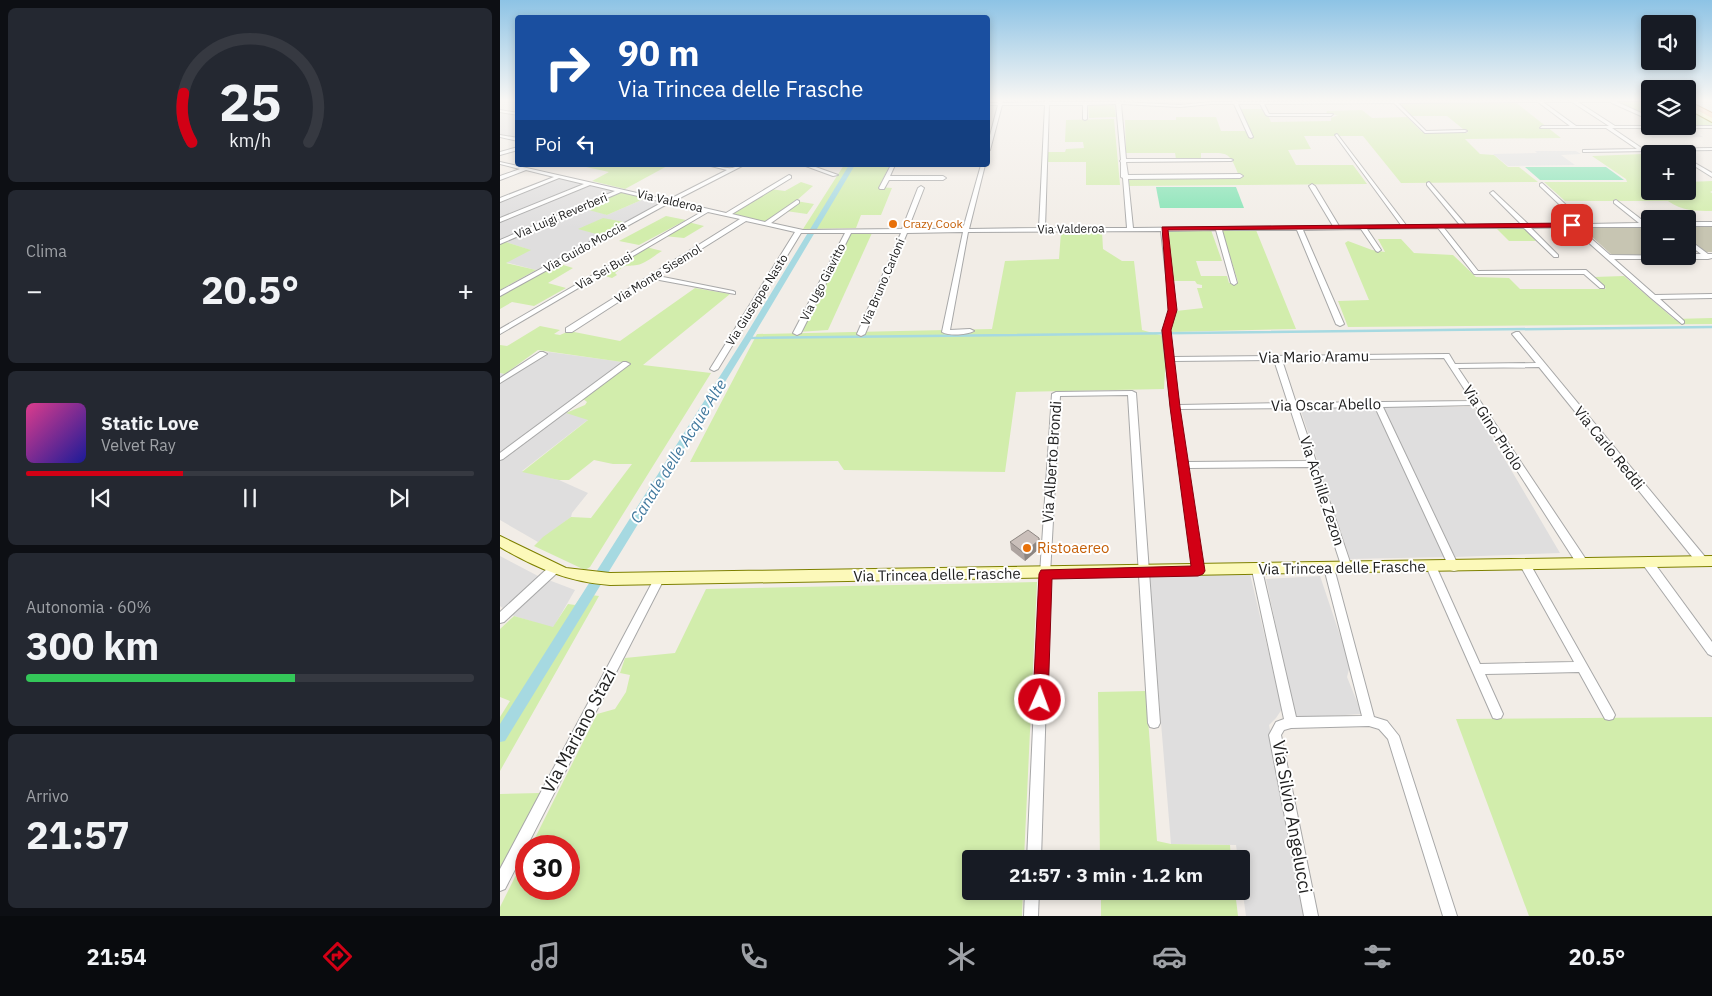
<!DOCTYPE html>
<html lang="it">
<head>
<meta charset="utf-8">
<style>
  body { margin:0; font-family:"IBM Plex Sans",sans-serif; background:#242831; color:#f1f3f6; height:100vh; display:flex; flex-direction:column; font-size:19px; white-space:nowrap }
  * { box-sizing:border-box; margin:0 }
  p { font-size:16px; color:#9ea1a6 }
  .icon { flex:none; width:28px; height:28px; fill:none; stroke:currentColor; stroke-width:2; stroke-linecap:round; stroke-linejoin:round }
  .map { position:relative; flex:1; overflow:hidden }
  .sheet { display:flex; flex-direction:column; gap:8px; padding:8px; background:#0d0f14; width:500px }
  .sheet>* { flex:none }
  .banner { position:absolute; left:15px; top:15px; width:475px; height:152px; border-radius:5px; box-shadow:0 2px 8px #0003; background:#1a4fa0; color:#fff; overflow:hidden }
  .fabs { position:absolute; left:1141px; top:15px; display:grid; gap:10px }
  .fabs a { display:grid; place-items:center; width:55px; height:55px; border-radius:5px; background:#171b24; box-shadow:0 2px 8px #0003; font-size:25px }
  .speed { position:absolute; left:15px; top:835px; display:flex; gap:10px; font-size:25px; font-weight:700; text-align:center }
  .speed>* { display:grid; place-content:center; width:65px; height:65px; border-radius:50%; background:#171b24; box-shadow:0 2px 8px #0003; line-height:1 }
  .speed .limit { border:8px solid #d22; background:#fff; color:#111 }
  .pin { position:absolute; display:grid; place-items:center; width:42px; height:42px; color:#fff; margin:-21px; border-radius:10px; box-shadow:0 2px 8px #0006 }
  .me { position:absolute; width:55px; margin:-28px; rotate:2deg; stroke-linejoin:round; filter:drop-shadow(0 0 4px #0008) }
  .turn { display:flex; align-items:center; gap:18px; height:105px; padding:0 20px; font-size:22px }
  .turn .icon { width:65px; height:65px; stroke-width:2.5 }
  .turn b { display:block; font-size:35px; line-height:42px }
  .then { display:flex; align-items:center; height:48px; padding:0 20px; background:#0003; gap:10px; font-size:19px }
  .big { font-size:38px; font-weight:700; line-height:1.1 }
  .sheet .widget { flex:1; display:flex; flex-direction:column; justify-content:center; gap:8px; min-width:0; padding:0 18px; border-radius:8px; background:#242831 }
  .sheet .dial { align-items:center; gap:0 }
  .dial svg { height:130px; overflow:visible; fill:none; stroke:#363941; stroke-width:7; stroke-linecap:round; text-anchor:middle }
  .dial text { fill:#f1f3f6; stroke:none }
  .song { display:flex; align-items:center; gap:15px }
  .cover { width:60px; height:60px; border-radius:8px; background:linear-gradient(135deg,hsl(330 70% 55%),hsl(240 70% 35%)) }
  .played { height:5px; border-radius:2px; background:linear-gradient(90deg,#d20015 35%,#363941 35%) }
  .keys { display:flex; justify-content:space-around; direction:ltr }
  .heat { display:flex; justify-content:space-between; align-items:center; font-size:28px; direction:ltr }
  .charge { height:8px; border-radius:4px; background:linear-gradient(90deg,#34c759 60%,#363941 0) }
  .trip { position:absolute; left:462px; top:850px; width:288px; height:50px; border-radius:5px; background:#171b24; box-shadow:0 2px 8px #0003; font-weight:700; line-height:50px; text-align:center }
  .tabs { display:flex; height:80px; justify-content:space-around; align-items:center; background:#090b0e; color:#9ea1a6 }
  .tabs .icon { width:35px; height:35px }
  .tabs .on { color:#d20015 }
  .tabs b { font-size:22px; color:#f1f3f6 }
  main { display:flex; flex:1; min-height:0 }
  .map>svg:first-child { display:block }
  .residential { fill:#dfdede }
  .construction { fill:#c7c5b2 }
  .grass { fill:#d2edac }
  .pitch { fill:#83e3b4 }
  .parking { fill:#e1e1e1 }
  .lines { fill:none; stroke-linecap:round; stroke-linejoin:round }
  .stream { stroke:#a6d9e1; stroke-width:2.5 }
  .canal { fill:#a6d9e1; fill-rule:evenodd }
  .street-casing { stroke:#a8a8a8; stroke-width:2 }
  .secondary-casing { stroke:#7e8000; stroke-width:2 }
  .primary-casing { stroke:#9e5a00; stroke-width:2 }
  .street { fill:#fff; fill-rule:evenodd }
  .secondary { fill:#fcf9ba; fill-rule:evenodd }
  .primary { fill:#ffcc9f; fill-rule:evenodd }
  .wall { fill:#aea4a0 }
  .shaded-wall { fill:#8d8682 }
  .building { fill:#cabfba; stroke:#8d8682 }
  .route { fill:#d20015; stroke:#88000e }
  .food-dot { fill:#e8710a; stroke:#fff; stroke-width:2 }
  .labels { text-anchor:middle; stroke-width:4; stroke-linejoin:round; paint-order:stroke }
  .far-street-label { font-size:12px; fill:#212121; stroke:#fff }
  .far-food-label { font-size:12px; fill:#c56008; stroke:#fff; text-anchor:start }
  .street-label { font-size:15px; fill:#212121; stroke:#fff }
  .food-label { font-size:15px; fill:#c56008; stroke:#fff; text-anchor:start }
  .water-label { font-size:16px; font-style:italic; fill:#40789d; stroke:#fff }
  .near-street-label { font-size:18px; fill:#212121; stroke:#fff }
</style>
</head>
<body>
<main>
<section class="sheet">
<div class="widget dial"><svg viewBox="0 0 100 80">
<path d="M14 69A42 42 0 1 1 86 69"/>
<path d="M14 69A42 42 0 0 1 9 39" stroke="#d20015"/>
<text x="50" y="56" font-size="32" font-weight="700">25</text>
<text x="50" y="72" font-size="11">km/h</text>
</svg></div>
<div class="widget"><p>Clima</p>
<div class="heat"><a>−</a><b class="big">20.5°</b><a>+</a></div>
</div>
<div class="widget">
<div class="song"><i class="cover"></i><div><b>Static Love</b><p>Velvet Ray</p></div></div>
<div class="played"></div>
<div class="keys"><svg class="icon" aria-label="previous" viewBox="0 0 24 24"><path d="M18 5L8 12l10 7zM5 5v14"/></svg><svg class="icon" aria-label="pause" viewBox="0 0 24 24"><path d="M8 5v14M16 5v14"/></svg><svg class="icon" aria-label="next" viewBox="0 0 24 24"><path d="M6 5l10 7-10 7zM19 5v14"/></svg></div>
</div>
<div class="widget"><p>Autonomia · 60%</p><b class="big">300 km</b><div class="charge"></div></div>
<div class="widget"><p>Arrivo</p><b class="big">21:57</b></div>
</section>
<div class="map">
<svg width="1212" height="916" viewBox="0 0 1212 916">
  <rect width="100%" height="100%" fill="#f2ede7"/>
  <g class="residential">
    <polygon points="503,100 683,100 681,105 503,103"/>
    <polygon points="0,112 17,116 17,138 0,135"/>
    <polygon points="58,178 115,191 0,240 0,201"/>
    <polygon points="146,198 162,202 36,270 5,262 30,250 6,242 92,203 98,205 91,208 107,215"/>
    <polygon points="49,352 130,363 66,412 89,419 22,471 59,480 88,493 72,513 71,517 38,542 0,520 0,373 5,374"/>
    <polygon points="876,407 945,557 850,559 800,408"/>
    <polygon points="883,407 974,407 1060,553 955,557"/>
    <polygon points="0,556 38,576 75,590 53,628 14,616 0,606"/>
    <polygon points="750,574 782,709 776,718 769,725 804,916 746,916 741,880 741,859 738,859 736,845 671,844 649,577"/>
    <polygon points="820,576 850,665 847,677 862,714 795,718 766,579"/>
  </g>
  <g class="construction">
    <polygon points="1188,227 1212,227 1212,252 1196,252 1198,255 1188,255"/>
    <polygon points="1082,228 1150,228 1150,255 1112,255"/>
  </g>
  <g class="grass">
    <path d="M1015 102 1061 138 965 139 980 154 994 155 1008 167H1019L1038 182 901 183 863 136H804L811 149 788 150 796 165H853L867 184 627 186 626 178 739 176C729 150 728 153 701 153V159H676L675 153H626L625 120H676V117H716L721 131H748L740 109H765L771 122 831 121V118L838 115 826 114 827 111 862 110 872 118 907 117 922 132 968 133 947 116H912L899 103Z"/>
    <polygon points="1119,102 1150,102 1150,117"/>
    <polygon points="588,104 614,104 616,117 589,118"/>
    <polygon points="1188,110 1212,122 1212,125 1188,125"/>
    <polygon points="614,119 620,185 586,185 586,162 546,162 547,152 565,152 566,149 584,148 583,142 565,142 566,120"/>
    <path d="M1143 154 1150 159V191H1188V182L1212 181V191L1210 192 1212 193V211C1195 211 1182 211 1168 201H1065L1044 182H1127L1126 179 1092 156Z"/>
    <polygon points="77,165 169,165 125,189 92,181 109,172"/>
    <polygon points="344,165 390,165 379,187 392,188 381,215 361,215 356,228 303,229"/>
    <polygon points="301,182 313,186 296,201 314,204 307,214 286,211 270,223 228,214 270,189 285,191"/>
    <polygon points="119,192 146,198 107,215 85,209 98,205 92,203"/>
    <polygon points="166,216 186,220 139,245 119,241"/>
    <polygon points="103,218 124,222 100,235 78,229"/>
    <polygon points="188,222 204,226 184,238 164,236"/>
    <polygon points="1023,227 1036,241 1009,241 996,228"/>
    <polygon points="665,230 711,230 722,261 696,261 701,276 727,276 729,283 738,282 722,230 756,230 796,329 670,332 676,311 703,308 697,288 702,288 702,285 697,284 695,281 671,281"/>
    <polygon points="602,231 603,249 622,261 634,261 642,330 667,337 664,389 516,392 505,472 344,470 338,461 190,462 257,334 492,329 505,261 559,259 561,232"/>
    <polygon points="349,233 372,233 328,330 298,332"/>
    <polygon points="878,239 901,239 914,253 953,255 976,277 1009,278 1020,289 1106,289 1094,277 1124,276 1174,319 1212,318 1212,324 848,327 838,301 869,300 845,243 848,241 872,250 885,252"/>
    <polygon points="6,242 31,250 6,263 36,270 0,290 0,244"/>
    <path d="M146 247 162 251C155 255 145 264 137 265 125 267 127 263 115 273L117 275 112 278 97 274Z"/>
    <polygon points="57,263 73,268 48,283 66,288 34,306 12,302 0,309 0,295"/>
    <polygon points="195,288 230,294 143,365 211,373 90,567 85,570 34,546 43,537 71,517 91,518 132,464 113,464 94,460 69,480 59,480 22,472 88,420 66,413 85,405 87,402 82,398 129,363 38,350 5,374 0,373 0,345 7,346 40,326 60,330 54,334 60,335 69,331 120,341"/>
    <polygon points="537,582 524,859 471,859 471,891 523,891 522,916 0,916 0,907 26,855 26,889 69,889 69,846 31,846 97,714 115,709 126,692 130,675 120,673 125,658 175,653 206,589"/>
    <polygon points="83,594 99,596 0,771 0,717 10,701 0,697 0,629 14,616 53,627 68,604 75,605"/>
    <polygon points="646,691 657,841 671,844 730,845 731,859 600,859 598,692"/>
    <polygon points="1212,717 1212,916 1029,916 956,719"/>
    <polygon points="40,793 0,868 0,794"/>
    <polygon points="601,891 735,891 738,916 601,916"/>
  </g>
  <g class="pitch">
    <polygon points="1025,167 1106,167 1124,180 1040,180"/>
    <polygon points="656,187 736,187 744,208 660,208"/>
  </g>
  <g class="parking">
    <polygon points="1187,127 1203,137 1153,138 1137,128"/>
    <polygon points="1035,151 1076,151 1081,154 1061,155 1075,165 1008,166 993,154 1037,153"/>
  </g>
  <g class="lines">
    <polyline class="stream" points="248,338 1212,327"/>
    <polygon class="canal" points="349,165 355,165 252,338 5,741 0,742 0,724 244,338"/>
    <g class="street-casing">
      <g id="street">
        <path d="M499 100H503L502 103 545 102V100H549V102H616V100H620V102L680 105 711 102H733L732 100H736L737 102 1150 100V101H1115L1150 117V120L1112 103 1111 102H1078L1115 126H1212V128H1112L1143 149 1212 148V150L1085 152H1083V150L1137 149 1106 128H1040L1042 126H1070L1038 102 898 103 926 131 965 130 967 131 965 132 925 133 894 103 764 104 769 114H833L831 116H768L766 115 760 104H738L753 137 751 138 749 137 734 104H711L680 107 621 104 626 159H731L733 160 731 161 626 162 628 175 740 174 743 176 740 178 628 179 633 228 833 226 809 186 812 184 815 186 839 226 901 225 835 135 837 134 906 225H960L927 185V183L929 182 966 225 1021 224 990 193 993 191 1028 224H1080L1040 186V184L1042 183 1087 224 1139 223 1114 203V201L1116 200 1146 223H1150V227H1078L1110 255 1188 256V254H1201L1188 244V239L1208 254H1212V258L1208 259H1114L1155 295 1212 294V298L1160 299 1184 321V323L1182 324 1151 298 1071 227 1031 228 1058 255V257H1054L1024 228H944L978 271 1086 270 1104 286V288H1100L1084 274H974L938 228 867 229 881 250 878 252 876 251 861 229 803 230 844 324 840 326 836 324 797 230H722L737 283 734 285 731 283 716 230 667 231 676 310 670 331 673 357 946 354H949L955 364 1036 363 1012 334 1016 332H1019L1206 558 1207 561 1206 564H1198L1039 367 958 368 1087 561 1088 564 1087 567 1083 568 1079 567 975 405 883 407 959 567 958 570 954 571 950 570 949 567 875 407 798 408 852 568 851 571 847 572 843 571 842 568 809 467 688 468 703 571 702 574 698 575 694 574 693 571 671 407 662 331 670 310 661 231 468 232 450 330 470 329 474 331C467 335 449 336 442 332L463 232 407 233 365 334 361 336 357 334 401 233H351L301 333 297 335 293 333 345 233H301L218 369 214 371 210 369 295 232 246 221 158 276 233 291 235 292V294L154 279 72 332H66V328L240 219 208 212 0 334V329L203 211 169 203 0 296V291L163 202 121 192 0 244V240L115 191 90 185 0 222V218L84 184 59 178 0 202V198L54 177 26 170 0 180V176L20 169 0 164V162L168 200 227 170 207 165C214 165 226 169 232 168 237 167 239 165 244 165L174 201 226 213 289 175 291 176V178L232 214 265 222 297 200 299 201V203L271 223 303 230 402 229 418 188 421 186 424 188 408 229H463L481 165H485L469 229 539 228 545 105H502L490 150 488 151V143L498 105H488V103H498ZM1043 102H1072L1109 126H1076ZM616 104 621 160 620 161 621 162V177L623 178 627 228H545L549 105H583V119L585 120 587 119V105ZM944 358 972 401 796 403 782 360ZM774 360 788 403 679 405 673 361ZM790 408 807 461 687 462 679 409Z"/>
        <polygon points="0,110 18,113 18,115 0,112"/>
        <polygon points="0,135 18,138 18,141 0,137"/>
        <polygon points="18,147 18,150 0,155 0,152"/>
        <polygon points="1188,159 1212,173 1212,177 1188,162"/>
        <polygon points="303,165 310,165 338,175 333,176"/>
        <polygon points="391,165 395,165 390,176 443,176 446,178 443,180 389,180 384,189 380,189 379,188"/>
        <rect x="1188" y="222" width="24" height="4"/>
        <polygon points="40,352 43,352 47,354 0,383 0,378"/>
        <polygon points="123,362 126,362 130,364 3,459 0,460 0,453"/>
        <polygon points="632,391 636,393 660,723 658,727 654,728 650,727 648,723 628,395 560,396 550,574 541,859 527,859 540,574 552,394 556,392"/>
        <polygon points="1148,559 1152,560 1212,642 1212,656 1208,654 1144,566 1143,563 1144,560"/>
        <polygon points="1025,561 1029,562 1113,711 1115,715 1113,719 1109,720 1105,719 1079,672 985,674 1003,714 1001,718 997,719 993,718 926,566 927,563 931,562 935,563 936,566 980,664 1074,662 1020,565 1021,562"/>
        <polygon points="829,564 833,565 834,568 874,717 887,721 899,736 957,916 943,916 888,739 879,729 869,726 791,728 784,730 781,735 818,916 804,916 769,735 776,722 784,719 752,570 753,567 757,566 761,567 762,570 796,717 862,716 824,568 825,565"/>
        <polygon points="53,566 57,567 58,570 57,573 4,622 0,623 0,612 49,567"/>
        <polygon points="159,575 163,576 164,579 5,889 0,891 0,869 154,579 155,576"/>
        <polygon points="525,891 539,891 538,916 524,916"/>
      </g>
    </g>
    <g class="secondary-casing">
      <g id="secondary">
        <polygon points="1188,105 1212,117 1212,122 1188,109"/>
        <path d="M0 536 66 568 110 573 1212 556V566L110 585C68 582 36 568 0 547Z"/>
      </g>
    </g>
    <g class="primary-casing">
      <polygon id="primary" points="1188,101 1212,113 1212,118 1188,105"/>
    </g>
    <use href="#street" class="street"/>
    <use href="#secondary" class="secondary"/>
    <use href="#primary" class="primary"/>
  </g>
  <polygon class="wall" points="539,538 540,548 525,561 511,550 510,542"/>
  <polygon class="shaded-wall" points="539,538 540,548 525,561 524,553"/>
  <polygon class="building" points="528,530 539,538 539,540 524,553 510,542"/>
  <linearGradient id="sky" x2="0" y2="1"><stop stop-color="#8dc3e5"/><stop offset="0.44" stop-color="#f9f7f4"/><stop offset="1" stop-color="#f9f7f4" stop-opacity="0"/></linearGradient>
  <rect width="1212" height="228" fill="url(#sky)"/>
  <polygon class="route" points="1072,223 1075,224 1075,227 668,230 677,310 671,330 680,407 705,571 703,574 698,576 552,579 548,700 546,705 540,707 535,705 533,700 539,574 541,570 691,566 670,407 662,330 668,310 662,227"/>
  <g class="food-dot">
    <circle cx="393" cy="224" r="5"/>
    <circle cx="527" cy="548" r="5"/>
  </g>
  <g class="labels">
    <g class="far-street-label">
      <text transform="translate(170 201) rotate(13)" y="4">Via Valderoa</text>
      <text transform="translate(61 216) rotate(-23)" y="4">Via Luigi Reverberi</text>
      <text transform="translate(571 229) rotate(-1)" y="4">Via Valderoa</text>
      <text transform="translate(85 247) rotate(-29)" y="4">Via Guido Moccia</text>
      <text transform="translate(104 271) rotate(-30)" y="4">Via Sei Busi</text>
      <text transform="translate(158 274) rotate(-32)" y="4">Via Monte Sisemol</text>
      <text transform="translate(323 282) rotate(-63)" y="4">Via Ugo Giavitto</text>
      <text transform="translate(383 282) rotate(-67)" y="4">Via Bruno Carloni</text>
      <text transform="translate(257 300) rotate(-58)" y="4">Via Giuseppe Nasto</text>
    </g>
    <g class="far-food-label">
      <text x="403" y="228">Crazy Cook</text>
    </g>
    <g class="street-label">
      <text transform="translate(814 357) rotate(-1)" y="5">Via Mario Aramu</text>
      <text transform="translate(826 405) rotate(-1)" y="5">Via Oscar Abello</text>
      <text transform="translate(993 428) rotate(57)" y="5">Via Gino Priolo</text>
      <text transform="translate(1109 448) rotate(51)" y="5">Via Carlo Reddi</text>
      <text transform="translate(552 462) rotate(-86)" y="5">Via Alberto Brondi</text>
      <text transform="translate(822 491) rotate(72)" y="5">Via Achille Zezon</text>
      <text transform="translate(842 568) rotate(-1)" y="5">Via Trincea delle Frasche</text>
      <text transform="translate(437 575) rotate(-1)" y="5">Via Trincea delle Frasche</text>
    </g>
    <g class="food-label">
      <text x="537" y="553">Ristoaereo</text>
    </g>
    <g class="water-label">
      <text transform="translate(178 451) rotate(-58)" y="6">Canale delle Acque Alte</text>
    </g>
    <g class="near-street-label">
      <text transform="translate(79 731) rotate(-62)" y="6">Via Mariano Stazi</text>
      <text transform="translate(792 817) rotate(80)" y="6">Via Silvio Angelucci</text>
    </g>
  </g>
</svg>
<div class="fabs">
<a><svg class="icon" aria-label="sound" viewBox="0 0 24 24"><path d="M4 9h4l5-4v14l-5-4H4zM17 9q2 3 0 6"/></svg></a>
<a><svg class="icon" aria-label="layers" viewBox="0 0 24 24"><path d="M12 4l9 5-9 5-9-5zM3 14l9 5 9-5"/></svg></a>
<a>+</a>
<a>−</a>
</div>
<div class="speed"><div class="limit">30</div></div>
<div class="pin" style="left:1072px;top:225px;background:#d93025"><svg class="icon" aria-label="arrive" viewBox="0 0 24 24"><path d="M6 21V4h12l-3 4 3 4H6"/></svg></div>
<svg class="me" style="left:540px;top:700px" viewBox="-20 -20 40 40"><circle r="17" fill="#d20015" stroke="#fff" stroke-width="3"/><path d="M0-11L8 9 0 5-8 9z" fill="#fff"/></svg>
<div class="trip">21:57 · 3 min · 1.2 km</div>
<div class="banner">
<div class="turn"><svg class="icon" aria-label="right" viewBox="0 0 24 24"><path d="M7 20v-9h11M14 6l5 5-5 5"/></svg><div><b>90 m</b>Via Trincea delle Frasche</div></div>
<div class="then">Poi<svg class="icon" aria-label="left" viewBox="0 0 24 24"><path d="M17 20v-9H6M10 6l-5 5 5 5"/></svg></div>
</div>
</div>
</main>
<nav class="tabs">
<b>21:54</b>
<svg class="icon on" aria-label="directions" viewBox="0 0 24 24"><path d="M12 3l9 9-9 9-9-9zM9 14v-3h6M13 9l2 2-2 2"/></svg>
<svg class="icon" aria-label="music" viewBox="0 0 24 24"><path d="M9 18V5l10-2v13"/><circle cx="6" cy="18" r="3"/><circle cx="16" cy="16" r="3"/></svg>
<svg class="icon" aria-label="phone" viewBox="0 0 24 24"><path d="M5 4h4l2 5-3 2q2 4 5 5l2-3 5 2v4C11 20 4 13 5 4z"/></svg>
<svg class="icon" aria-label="climate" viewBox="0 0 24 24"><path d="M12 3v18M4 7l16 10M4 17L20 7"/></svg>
<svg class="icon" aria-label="car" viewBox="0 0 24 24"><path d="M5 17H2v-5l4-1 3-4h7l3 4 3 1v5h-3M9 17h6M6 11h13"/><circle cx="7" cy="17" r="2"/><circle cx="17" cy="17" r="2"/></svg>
<svg class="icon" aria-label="filters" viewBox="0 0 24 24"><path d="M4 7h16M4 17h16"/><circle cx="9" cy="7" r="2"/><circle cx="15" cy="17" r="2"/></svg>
<b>20.5°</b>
</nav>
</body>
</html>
